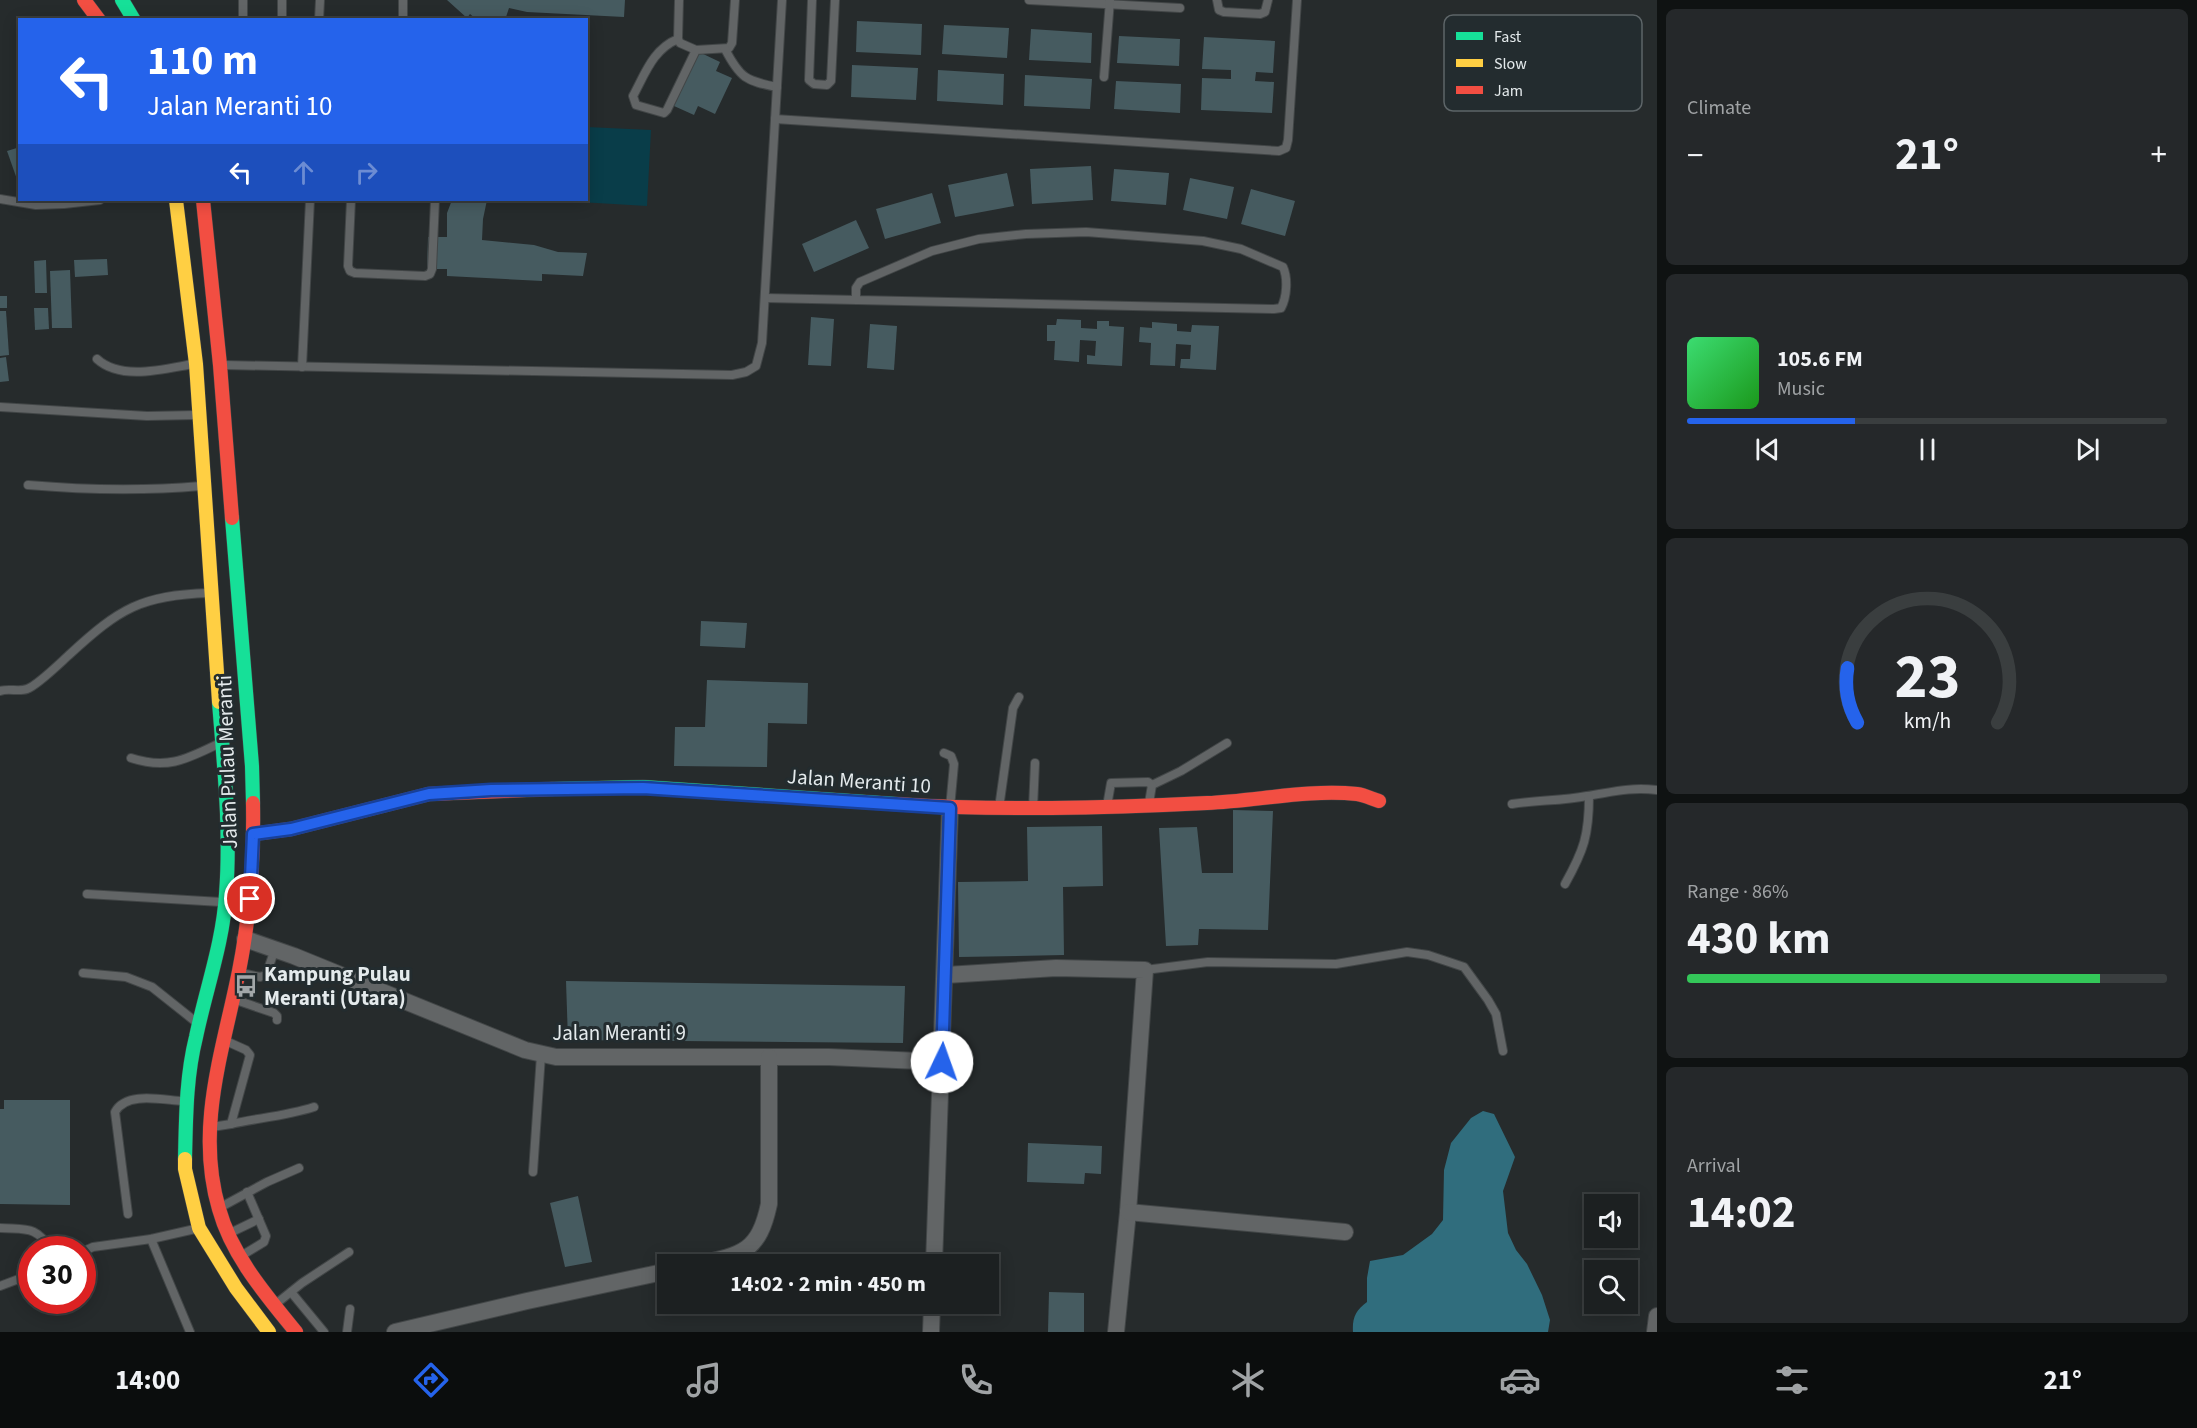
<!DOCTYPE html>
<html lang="en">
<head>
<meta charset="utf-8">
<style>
  body { margin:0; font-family:"Source Sans 3",sans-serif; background:#25282a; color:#f1f3f6; height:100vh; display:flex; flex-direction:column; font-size:22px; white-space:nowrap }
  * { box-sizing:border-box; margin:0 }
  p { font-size:20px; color:#a0a3a5 }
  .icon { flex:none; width:33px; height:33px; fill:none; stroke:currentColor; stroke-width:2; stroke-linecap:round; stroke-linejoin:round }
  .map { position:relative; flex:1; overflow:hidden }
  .side { display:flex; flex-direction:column; gap:9px; padding:9px; background:#0f1212; width:540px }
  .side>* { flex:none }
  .banner { position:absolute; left:18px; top:18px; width:570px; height:183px; border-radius:0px; box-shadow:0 3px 15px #0003,0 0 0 2px #3a3e3f; background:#2563eb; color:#fff; overflow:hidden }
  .fabs { position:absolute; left:1584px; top:1194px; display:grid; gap:12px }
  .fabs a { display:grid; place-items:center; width:54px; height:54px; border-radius:0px; background:#1c2021; box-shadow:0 3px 15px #0003,0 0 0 2px #3a3e3f; font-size:30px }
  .speed { position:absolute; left:18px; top:1236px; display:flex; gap:12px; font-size:30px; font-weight:700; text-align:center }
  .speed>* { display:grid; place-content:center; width:78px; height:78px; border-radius:50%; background:#1c2021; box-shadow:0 3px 15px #0003,0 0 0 2px #3a3e3f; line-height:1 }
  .speed .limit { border:9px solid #d22; background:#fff; color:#111 }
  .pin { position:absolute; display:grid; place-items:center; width:51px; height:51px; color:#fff; margin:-26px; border:3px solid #fff; border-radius:50%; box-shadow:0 2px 6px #0007 }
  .me { position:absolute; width:66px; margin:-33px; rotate:3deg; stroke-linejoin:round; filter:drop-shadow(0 0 4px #0008) }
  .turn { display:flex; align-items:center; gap:21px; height:126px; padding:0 30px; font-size:27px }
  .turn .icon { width:78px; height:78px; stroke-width:2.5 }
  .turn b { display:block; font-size:42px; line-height:51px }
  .lanes { display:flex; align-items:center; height:57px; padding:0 30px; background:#0003; justify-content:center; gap:30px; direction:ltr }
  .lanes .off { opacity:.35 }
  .big { font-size:45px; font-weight:700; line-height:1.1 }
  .side .widget { flex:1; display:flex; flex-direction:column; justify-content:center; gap:9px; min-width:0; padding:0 21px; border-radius:9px; background:#25282a }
  .side .dial { align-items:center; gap:0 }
  .dial svg { height:156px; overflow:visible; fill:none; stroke:#3a3e3f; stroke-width:7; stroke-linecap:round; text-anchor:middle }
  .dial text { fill:#f1f3f6; stroke:none }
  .song { display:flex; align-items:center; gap:18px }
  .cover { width:72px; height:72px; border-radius:9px; background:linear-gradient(135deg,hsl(140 70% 55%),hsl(120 70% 35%)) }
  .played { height:6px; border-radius:3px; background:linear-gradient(90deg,#2563eb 35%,#3a3e3f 35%) }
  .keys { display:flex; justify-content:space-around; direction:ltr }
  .heat { display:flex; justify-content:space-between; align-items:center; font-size:33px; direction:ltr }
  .charge { height:9px; border-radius:4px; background:linear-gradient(90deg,#34c759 86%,#3a3e3f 0) }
  .trip { position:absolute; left:657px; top:1254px; width:342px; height:60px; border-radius:0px; background:#1c2021; box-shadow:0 3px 15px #0003,0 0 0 2px #3a3e3f; font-weight:700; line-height:60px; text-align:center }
  .menu { display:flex; height:96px; justify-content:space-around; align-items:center; background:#0b0d0d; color:#a0a3a5 }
  .menu .icon { width:42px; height:42px }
  .menu .active { color:#2563eb }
  .menu b { font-size:27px; color:#f1f3f6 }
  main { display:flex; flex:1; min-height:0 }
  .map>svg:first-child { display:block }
  .green { fill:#093d49 }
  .water { fill:#306d7d }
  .building { fill:#465b60 }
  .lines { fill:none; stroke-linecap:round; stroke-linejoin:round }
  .lane-casing { stroke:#424647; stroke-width:10 }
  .street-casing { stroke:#424647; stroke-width:18 }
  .fast-casing { stroke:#424647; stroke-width:15 }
  .slow-casing { stroke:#424647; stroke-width:15 }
  .jam-casing { stroke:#424647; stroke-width:15 }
  .lane { stroke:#626566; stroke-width:8 }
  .street { stroke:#626566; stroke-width:16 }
  .fast { stroke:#16e098; stroke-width:14 }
  .slow { stroke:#ffcf43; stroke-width:14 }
  .jam { stroke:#f24e42; stroke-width:14 }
  .route-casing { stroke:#184099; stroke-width:15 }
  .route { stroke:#2563eb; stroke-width:10 }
  .labels { text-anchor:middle; stroke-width:6; stroke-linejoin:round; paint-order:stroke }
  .street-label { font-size:21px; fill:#e4eaec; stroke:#232c2f }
  .poi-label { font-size:21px; font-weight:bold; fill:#e4eaec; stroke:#232c2f; text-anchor:start }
  .key { fill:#232c2f; stroke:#5d6568; stroke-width:1.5 }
  .key-label { font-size:16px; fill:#e4eaec }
</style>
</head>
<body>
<main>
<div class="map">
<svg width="1657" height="1332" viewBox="0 0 1657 1332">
  <rect width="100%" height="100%" fill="#262b2c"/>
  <polygon class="green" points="587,127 651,130 647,206 563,201 564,200 586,200"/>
  <path class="water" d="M1483 1111 1494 1114 1515 1157 1503 1191 1508 1233 1516 1250 1527 1264 1542 1295 1550 1320 1548 1332H1353C1352 1318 1356 1310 1367 1302V1278L1370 1261 1403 1255 1432 1234 1443 1220 1444 1170 1451 1143 1471 1118Z"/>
  <g class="building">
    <polygon points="447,0 625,0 624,17 527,12 509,8 505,20 477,20 470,14 467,18"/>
    <polygon points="857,21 922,24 921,55 856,52"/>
    <polygon points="944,25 1009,28 1007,58 942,54"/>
    <polygon points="1031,29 1092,33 1091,63 1029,60"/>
    <polygon points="1119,36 1180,39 1179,66 1117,63"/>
    <polygon points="1204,37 1275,41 1273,73 1256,72 1255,81 1274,82 1272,113 1201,110 1202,78 1231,79 1231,70 1202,69"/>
    <polygon points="699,52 720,62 716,71 732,78 715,114 698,106 694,115 674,106"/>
    <polygon points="852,65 918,68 916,100 851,97"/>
    <polygon points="938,70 1004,74 1003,105 937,101"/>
    <polygon points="1025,75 1092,79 1090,109 1024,106"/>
    <polygon points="1116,81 1181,84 1180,113 1114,109"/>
    <polygon points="20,147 20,185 19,185 7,151"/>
    <polygon points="1091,166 1093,200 1032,204 1030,169"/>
    <polygon points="1114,169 1169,173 1166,205 1111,201"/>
    <polygon points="1007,173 1014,206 955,217 948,185"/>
    <polygon points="1190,178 1234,187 1227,219 1183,210"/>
    <polygon points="1251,189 1295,201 1285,236 1241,224"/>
    <polygon points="932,193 941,223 885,239 876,209"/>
    <polygon points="452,200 487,200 483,219 482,240 534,245 558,252 587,253 583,276 542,274 542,281 447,276 447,269 427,269 428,237 447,237 447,213"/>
    <polygon points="856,220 869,248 814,272 802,244"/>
    <polygon points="107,259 108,275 75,277 74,260"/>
    <polygon points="46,260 47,293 35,293 34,261"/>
    <polygon points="70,270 72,328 52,328 50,271"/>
    <rect x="0" y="296" width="7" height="12"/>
    <polygon points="34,308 48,308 49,329 35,330"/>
    <polygon points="0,311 6,311 9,355 0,356"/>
    <polygon points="811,317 834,319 831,366 808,365"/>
    <polygon points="1057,319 1081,320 1081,328 1097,329 1097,321 1109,321 1109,326 1124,327 1122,366 1087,364 1087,355 1095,356 1096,341 1080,340 1079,362 1054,360 1055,341 1047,341 1047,325 1056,325"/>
    <polygon points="1152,322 1177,324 1177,331 1191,332 1192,325 1219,326 1216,370 1180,368 1181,359 1190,359 1191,345 1176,344 1175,366 1150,365 1151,343 1139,342 1140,327 1152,328"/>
    <polygon points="870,324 897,326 894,370 867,368"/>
    <polygon points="6,357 9,381 0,382 0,358"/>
    <polygon points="701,621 747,623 745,648 700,646"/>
    <polygon points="707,680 808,683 807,724 768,723 767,767 674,766 675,727 705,727"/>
    <polygon points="1233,810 1273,811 1268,930 1199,929 1198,945 1166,946 1159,828 1197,827 1202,873 1233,873"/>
    <polygon points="1102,826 1103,886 1063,887 1064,955 959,957 958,882 1028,881 1027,827"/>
    <polygon points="566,981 905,986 903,1043 568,1040"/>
    <polygon points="4,1100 70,1100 70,1205 0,1204 0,1109 4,1109"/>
    <polygon points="1028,1143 1102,1146 1101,1174 1085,1173 1084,1184 1027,1182"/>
    <polygon points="578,1196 592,1262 565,1267 550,1203"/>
    <polygon points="1049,1292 1084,1293 1084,1332 1048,1332"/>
  </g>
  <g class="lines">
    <g class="lane-casing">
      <g id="lane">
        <polyline points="679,0 678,39 680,43 696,50"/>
        <polyline points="812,0 809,80 814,84 827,85 831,81 835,0"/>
        <polyline points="1029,0 1180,8"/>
        <polyline points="1217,0 1219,10 1224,12 1260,14 1265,12 1268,0"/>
        <polyline points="243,20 243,0"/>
        <polyline points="282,20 282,0"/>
        <polyline points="319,20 320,0"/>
        <polyline points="403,20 403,0"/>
        <path d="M678 39C653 49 645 74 633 96L636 105 664 113 667 110 696 50 729 48 732 43 735 0"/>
        <path d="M725 49C740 78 746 81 777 87"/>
        <polyline points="1104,77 1110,0"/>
        <polyline points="775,119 1279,151 1286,148 1288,140 1297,0"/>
        <polyline points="0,199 36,205 64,204 100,200"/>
        <polyline points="351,200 348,266 350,271 355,273 425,276 430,274 432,269 435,200"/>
        <path d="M765 298 1274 309 1281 308C1287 297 1288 278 1283 267L1241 249 1203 241 1086 232 1026 234 979 239 932 251 860 282 856 288V300"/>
        <path d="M97 359C121 381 164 369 193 364"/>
        <polyline points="224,365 732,375 746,372 756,366 762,343 782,0"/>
        <polyline points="302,367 310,200"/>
        <polyline points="0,407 147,416 197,415"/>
        <path d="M28 485C86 490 143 491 201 486"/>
        <path d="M0 691C8 688 19 692 27 689 38 685 61 662 70 654 119 609 141 595 209 593"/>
        <polyline points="944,753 951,756 954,764 950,808"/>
        <path d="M131 758C168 770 187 759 220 743"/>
        <polyline points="1149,803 1152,785 1181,771 1227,743"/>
        <path d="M1512 804C1537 800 1562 801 1587 796 1613 792 1629 787 1657 790"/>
        <polyline points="1107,806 1111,783 1148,782 1152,785"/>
        <polyline points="999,808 1013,708 1019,697"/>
        <polyline points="1033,808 1035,763"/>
        <path d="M1565 884C1584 850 1589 835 1589 796"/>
        <polyline points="87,894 221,902"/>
        <polyline points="1145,970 1208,962 1336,964 1407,952 1428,955 1464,967 1488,1000 1496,1014 1503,1051"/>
        <polyline points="83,973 126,977 152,987 196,1022"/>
        <polyline points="241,973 260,977 266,975 275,949"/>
        <polyline points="236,1000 274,1013 277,1016 277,1020"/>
        <path d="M231 1124C258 1118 286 1116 314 1107"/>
        <polyline points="212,1127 231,1124 250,1055 246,1050 226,1041"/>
        <polyline points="533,1172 541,1055"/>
        <polyline points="221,1207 267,1182 299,1168"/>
        <path d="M128 1214 115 1112C126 1091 163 1100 182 1101"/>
        <path d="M0 1228C26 1230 36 1225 51 1250"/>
        <polyline points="230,1233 259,1219"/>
        <polyline points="151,1239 190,1332"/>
        <polyline points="82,1252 93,1247 151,1239 195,1229"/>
        <polyline points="241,1256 264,1242 266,1236 247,1192"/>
        <polyline points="0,1286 32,1274"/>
        <polyline points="291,1292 324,1332"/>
        <polyline points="277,1303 302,1283 349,1252"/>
        <polyline points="347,1332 350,1309"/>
      </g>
    </g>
    <g class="street-casing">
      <g id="street">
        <polyline points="245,939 294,956 525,1050 556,1057 829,1057 942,1062"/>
        <polyline points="946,975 1056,968 1145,970 1128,1212 1116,1332"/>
        <polyline points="1128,1212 1345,1232"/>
        <path d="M699 1264C743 1255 759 1251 769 1204V1057"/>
        <polyline points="934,1264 950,808"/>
        <polyline points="395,1332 527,1301 668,1271"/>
        <polyline points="931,1332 932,1304"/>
        <polyline points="1655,1332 1657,1316"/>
      </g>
    </g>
    <g class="fast-casing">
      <g id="fast">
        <polyline points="122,0 134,20"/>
        <polyline points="232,518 252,766 253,803"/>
        <polyline points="552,789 643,787 896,804"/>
        <path d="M185 1159C186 1118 186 1077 196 1037 206 989 223 943 226 894 231 831 224 766 219 702"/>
      </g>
    </g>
    <g class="slow-casing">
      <g id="slow">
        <polyline points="176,200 196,364 219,702"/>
        <polyline points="185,1159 185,1169 199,1228 236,1288 269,1332"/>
      </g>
    </g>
    <g class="jam-casing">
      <g id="jam">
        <polyline points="84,0 99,20"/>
        <polyline points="203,200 220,365 232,518"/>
        <path d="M253 803C254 860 250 916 239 971 223 1051 195 1128 219 1209 232 1256 266 1295 296 1332"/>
        <path d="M896 804C999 811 1103 808 1207 803 1256 801 1308 789 1357 794 1365 795 1372 799 1379 801"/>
        <polyline points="253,834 291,829 429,794 552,789"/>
      </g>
    </g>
    <use href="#lane" class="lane"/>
    <use href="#street" class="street"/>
    <use href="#fast" class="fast"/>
    <use href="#slow" class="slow"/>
    <use href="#jam" class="jam"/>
  </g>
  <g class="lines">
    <g class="route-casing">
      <polyline id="route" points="250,899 253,834 291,829 429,794 491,790 643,788 950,808 942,1062"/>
    </g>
    <use href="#route" class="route"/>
  </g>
  <defs>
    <g id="bus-bare" transform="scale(1.8)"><path d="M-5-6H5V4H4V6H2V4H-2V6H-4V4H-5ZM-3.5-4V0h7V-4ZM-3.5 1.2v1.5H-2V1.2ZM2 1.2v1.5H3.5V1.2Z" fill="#a2a7a9" stroke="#232c2f" stroke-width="2.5" paint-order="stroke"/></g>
  </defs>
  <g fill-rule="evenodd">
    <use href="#bus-bare" x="246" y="986"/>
  </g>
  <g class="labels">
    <g class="street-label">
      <text transform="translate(227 762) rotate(-92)" y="7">Jalan Pulau Meranti</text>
      <text transform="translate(859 781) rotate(4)" y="7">Jalan Meranti 10</text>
      <text x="619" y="1040">Jalan Meranti 9</text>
    </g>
    <g class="poi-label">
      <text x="264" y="981">Kampung Pulau<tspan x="264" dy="24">Meranti (Utara)</tspan></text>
    </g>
  </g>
  <rect x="1444" y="15" width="198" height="96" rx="9" class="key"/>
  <rect x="1456" y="32" width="27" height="8" fill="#16e098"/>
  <rect x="1456" y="59" width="27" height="8" fill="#ffcf43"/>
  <rect x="1456" y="86" width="27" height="8" fill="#f24e42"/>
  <g class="key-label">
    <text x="1494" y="42">Fast</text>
    <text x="1494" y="69">Slow</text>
    <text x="1494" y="96">Jam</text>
  </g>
</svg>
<div class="fabs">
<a><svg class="icon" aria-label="sound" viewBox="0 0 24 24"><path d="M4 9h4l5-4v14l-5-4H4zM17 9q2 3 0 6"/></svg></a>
<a><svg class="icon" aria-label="search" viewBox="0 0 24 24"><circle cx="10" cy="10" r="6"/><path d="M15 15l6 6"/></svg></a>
</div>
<div class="speed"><div class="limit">30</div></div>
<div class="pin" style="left:250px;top:899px;background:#d93025"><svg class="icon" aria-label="arrive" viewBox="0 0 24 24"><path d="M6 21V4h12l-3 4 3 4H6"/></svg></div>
<svg class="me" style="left:942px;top:1062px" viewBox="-20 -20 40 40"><circle r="19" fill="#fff"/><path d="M0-13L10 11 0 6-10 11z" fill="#2563eb"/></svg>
<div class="trip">14:02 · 2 min · 450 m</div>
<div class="banner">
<div class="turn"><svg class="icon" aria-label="left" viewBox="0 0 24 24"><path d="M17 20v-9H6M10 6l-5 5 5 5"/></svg><div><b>110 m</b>Jalan Meranti 10</div></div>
<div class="lanes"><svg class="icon" aria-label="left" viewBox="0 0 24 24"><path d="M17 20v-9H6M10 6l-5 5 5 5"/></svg><svg class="icon off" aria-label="ahead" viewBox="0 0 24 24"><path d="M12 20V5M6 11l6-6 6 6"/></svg><svg class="icon off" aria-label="right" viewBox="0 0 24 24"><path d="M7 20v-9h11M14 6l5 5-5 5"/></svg></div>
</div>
</div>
<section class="side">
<div class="widget"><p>Climate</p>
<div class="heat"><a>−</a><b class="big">21°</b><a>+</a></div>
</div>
<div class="widget">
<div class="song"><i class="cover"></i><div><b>105.6 FM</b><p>Music</p></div></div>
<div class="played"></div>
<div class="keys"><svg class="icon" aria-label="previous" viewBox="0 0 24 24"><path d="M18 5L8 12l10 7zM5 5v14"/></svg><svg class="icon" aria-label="pause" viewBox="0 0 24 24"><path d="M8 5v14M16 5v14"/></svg><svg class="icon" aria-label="next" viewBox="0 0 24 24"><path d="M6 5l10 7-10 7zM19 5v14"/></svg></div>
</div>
<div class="widget dial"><svg viewBox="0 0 100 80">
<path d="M14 69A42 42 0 1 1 86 69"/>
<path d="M14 69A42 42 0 0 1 9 41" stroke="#2563eb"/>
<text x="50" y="56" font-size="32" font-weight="700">23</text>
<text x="50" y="72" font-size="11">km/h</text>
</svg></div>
<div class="widget"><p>Range · 86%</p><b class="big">430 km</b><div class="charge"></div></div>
<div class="widget"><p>Arrival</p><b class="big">14:02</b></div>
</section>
</main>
<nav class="menu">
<b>14:00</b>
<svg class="icon active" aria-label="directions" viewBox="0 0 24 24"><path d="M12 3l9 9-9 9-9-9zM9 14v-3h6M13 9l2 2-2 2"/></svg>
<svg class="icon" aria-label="music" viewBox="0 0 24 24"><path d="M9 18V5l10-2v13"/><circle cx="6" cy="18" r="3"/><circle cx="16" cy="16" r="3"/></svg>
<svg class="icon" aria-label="phone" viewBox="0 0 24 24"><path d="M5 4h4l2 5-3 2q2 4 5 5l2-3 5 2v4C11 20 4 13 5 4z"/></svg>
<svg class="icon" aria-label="climate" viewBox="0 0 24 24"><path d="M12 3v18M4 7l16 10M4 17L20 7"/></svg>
<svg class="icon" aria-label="car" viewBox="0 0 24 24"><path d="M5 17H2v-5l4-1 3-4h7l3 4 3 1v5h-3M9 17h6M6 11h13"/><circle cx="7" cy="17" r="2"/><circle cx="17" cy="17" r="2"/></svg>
<svg class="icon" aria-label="filters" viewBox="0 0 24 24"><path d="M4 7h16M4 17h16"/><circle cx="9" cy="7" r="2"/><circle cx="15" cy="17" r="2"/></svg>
<b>21°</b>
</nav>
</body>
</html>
